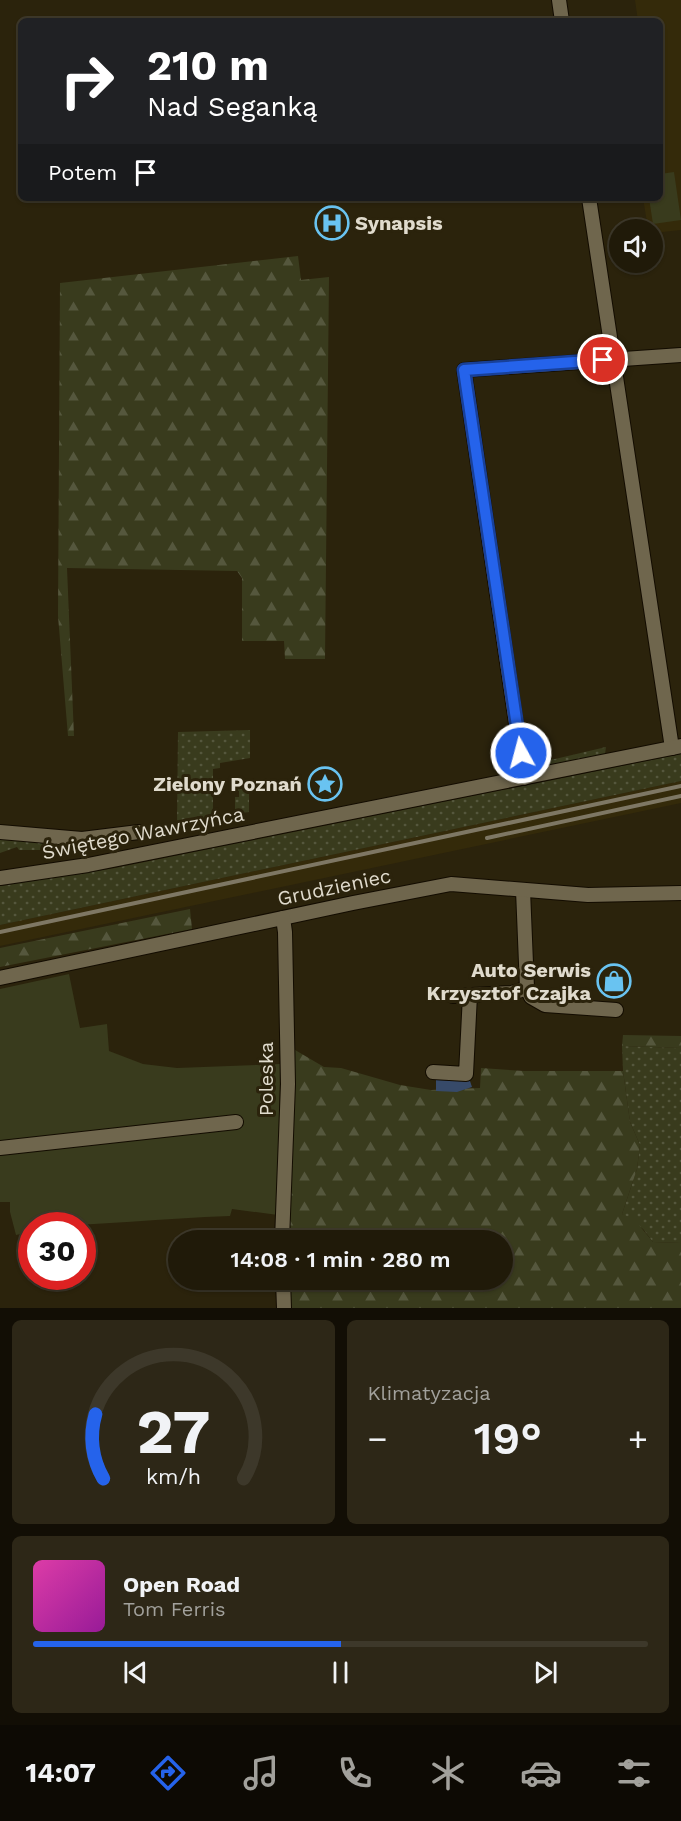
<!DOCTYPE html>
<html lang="pl">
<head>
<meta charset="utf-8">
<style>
  body { margin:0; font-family:"Work Sans",sans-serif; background:#2d2717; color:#f1f3f6; height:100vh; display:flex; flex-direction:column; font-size:22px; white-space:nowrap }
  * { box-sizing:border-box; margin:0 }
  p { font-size:20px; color:#a2a19c }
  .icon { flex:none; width:33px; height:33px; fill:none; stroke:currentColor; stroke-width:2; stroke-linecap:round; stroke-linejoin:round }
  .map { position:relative; height:1308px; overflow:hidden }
  .sheet { display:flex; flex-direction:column; gap:12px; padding:12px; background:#120e05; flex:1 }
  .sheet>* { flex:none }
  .top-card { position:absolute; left:18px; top:18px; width:645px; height:183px; border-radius:9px; box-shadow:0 2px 4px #0004,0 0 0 2px #3d382a; background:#202124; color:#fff; overflow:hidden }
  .tools { position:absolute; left:609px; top:219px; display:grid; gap:12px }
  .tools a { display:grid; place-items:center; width:54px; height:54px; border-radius:50%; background:#201a09; box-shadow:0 2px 4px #0004,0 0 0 2px #3d382a; font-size:30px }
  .speed { position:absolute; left:18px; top:1212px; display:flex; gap:12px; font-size:30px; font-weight:700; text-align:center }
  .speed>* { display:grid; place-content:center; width:78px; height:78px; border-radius:50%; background:#201a09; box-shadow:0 2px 4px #0004,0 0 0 2px #3d382a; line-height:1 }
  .speed .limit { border:9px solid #d22; background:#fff; color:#111 }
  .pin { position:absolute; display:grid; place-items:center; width:51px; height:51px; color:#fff; margin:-26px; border:3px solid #fff; border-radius:50%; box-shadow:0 2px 6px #0007 }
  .me { position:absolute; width:66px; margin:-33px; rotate:353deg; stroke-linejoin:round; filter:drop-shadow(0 0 4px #0008) }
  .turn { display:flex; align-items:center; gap:21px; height:126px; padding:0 30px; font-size:27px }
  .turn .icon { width:78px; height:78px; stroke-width:2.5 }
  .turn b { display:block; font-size:42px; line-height:51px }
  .then { display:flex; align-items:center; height:57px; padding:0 30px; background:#0003; gap:12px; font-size:22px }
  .big { font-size:45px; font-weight:600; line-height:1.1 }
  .sheet .tile { flex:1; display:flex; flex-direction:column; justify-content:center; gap:9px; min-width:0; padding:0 21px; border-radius:9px; background:#2d2717 }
  .sheet .dial { align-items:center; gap:0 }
  .dial svg { height:156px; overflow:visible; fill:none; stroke:#3d382a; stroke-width:7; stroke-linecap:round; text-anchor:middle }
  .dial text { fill:#f1f3f6; stroke:none }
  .song { display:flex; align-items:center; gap:18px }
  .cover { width:72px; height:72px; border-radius:9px; background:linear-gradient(135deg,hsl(320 70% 55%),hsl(300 70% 35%)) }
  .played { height:6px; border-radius:3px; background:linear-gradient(90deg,#2563eb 50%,#3d382a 50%) }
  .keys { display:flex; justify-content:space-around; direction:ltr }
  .heat { display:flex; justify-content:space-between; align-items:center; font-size:33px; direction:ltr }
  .sheet .tiles { flex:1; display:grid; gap:12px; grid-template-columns:1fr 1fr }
  .tile:last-child { grid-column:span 2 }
  .trip { position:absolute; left:168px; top:1230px; width:345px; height:60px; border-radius:30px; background:#201a09; box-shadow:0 2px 4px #0004,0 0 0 2px #3d382a; font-weight:600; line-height:60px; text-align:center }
  .menu { display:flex; height:96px; justify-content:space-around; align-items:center; background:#0d0a04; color:#a2a19c }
  .menu .icon { width:42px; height:42px }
  .menu .on { color:#2563eb }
  .menu b { font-size:27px; color:#f1f3f6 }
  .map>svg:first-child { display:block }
  .built { fill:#342a0a }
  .grass { fill:url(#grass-dots) }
  .forest { fill:url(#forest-firs) }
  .garden { fill:#393b1d }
  .water { fill:#374a69 }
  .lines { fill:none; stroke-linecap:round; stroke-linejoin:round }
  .street-casing { stroke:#130c00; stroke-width:16 }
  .street { stroke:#6f664d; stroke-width:14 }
  .rail { stroke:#7e7764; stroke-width:4 }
  .route-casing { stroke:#184099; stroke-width:15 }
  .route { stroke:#2563eb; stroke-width:10 }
  .labels { text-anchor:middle; stroke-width:6; stroke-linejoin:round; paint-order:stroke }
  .poi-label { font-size:20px; font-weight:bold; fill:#e0dbcd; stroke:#2b230c; text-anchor:end }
  .street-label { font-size:20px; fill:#e0dbcd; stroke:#2b230c }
</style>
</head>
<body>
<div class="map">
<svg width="681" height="1308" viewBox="0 0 681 1308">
  <defs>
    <pattern id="grass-dots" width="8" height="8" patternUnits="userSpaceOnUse" patternTransform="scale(1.5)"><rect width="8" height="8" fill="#393b1d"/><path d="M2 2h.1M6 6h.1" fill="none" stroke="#55573d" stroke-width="1.8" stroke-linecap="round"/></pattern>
    <pattern id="forest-firs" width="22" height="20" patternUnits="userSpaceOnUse" patternTransform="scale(1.5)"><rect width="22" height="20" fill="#393b1d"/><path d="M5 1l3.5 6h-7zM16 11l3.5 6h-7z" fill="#55573d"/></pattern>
  </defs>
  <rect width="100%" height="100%" fill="#2b230c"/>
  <g class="built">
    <polygon points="635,0 681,0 681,230 653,233 652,230 648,229 643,198 660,198 660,21 638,21"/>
    <polygon points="681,781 681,803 0,946 0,925"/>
  </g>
  <g class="grass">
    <polygon points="250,730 250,758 220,763 220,768 213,769 213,818 177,823 178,732"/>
    <polygon points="606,747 605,754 544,766 534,764 530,760 555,759"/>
    <polygon points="681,754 681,781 0,925 0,886 115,868"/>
    <polygon points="236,781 249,781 249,812 235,814 235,797 239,797 239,791 236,791"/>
    <polygon points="0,838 58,844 65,850 19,850 17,847 0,853"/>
    <polygon points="622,1046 681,1048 681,1243 653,1242 643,1229 622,1214 637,1169 640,1145 630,1122 623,1071"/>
  </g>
  <g class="forest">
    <polygon points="298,256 301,280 329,277 325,659 285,659 284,641 242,641 242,578 237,571 67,568 74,736 68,736 58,616 60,283"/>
    <polygon points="190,909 192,929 0,967 0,948"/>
    <polygon points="623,1035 681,1036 681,1048 622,1046"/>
    <polygon points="290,1047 324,1067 341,1068 400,1085 431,1090 480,1088 481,1068 524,1071 623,1071 630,1122 640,1145 637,1169 622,1214 634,1219 653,1242 681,1243 681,1308 288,1308 287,1280 502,1280 502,1240 286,1240 295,1099 295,1061"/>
  </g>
  <g class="garden">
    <polygon points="674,172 681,220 653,224 649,198 660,198 660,174"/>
    <path d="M69 974 80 1028 107 1024 109 1051 143 1064 177 1068 280 1064 278 1215 232 1209 230 1216C164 1218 98 1226 32 1226L31 1232 16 1235 10 1212V1202H0V989Z"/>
  </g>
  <polygon class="water" points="436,1080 470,1081 472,1087 457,1092 436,1091"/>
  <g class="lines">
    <g class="street-casing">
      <g id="street">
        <polyline points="559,0 562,21"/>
        <polyline points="589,198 672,748"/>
        <polyline points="524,778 464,370 681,355"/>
        <polyline points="0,832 82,839 139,832"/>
        <polyline points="0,878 88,865 681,746"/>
        <polyline points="523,890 527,988 531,997 545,1005 616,1010"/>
        <polyline points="0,978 353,903 451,884 588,895 681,893"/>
        <polyline points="453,996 512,993 527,988"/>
        <polyline points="433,1072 466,1074 470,995"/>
        <polyline points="0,1148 236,1122"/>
        <polyline points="282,1240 288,1084 285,932 283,918"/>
        <polyline points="283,1280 284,1308"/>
      </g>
    </g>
    <use href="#street" class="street"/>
    <g class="rail">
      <polyline points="487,838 681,796"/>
      <polyline points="0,932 681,786"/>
    </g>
  </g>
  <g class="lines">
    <g class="route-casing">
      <polyline id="route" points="521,753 464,370 603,360"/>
    </g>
    <use href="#route" class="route"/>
  </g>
  <defs>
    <g id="hospital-ring" transform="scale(1.725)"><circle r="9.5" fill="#2b230c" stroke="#69c3f1" stroke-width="1.5"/><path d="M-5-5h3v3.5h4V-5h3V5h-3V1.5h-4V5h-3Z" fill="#69c3f1"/></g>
    <g id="sight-ring" transform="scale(1.725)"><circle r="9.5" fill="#2b230c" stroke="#69c3f1" stroke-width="1.5"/><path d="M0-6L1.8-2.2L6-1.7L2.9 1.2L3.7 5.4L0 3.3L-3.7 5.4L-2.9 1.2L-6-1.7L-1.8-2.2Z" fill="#69c3f1"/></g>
    <g id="shop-ring" transform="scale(1.725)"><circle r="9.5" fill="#2b230c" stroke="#69c3f1" stroke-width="1.5"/><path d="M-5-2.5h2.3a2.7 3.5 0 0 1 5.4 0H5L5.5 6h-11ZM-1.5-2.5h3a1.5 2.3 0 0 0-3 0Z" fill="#69c3f1"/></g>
  </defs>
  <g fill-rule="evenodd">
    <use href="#hospital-ring" x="332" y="223"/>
    <use href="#sight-ring" x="325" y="784"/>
    <use href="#shop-ring" x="614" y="981"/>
  </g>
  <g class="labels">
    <g class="poi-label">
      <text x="355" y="230" text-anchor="start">Synapsis</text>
      <text x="302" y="791">Zielony Poznań</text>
      <text x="591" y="977">Auto Serwis<tspan x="591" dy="23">Krzysztof Czajka</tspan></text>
    </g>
    <g class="street-label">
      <text transform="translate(143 833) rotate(-11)" y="7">Świętego Wawrzyńca</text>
      <text transform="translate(334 887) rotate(-12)" y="7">Grudzieniec</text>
      <text transform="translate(266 1079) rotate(-90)" y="7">Poleska</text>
    </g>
  </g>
</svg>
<div class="tools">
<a><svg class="icon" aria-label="sound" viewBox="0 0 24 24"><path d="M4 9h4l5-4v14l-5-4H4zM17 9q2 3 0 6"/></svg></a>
</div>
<div class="speed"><div class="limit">30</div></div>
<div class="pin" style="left:603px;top:360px;background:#d93025"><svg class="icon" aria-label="arrive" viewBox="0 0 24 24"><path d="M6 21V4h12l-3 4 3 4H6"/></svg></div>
<svg class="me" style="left:521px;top:753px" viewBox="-20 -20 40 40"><circle r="17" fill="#2563eb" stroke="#fff" stroke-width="3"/><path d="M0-11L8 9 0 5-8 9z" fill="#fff"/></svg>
<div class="trip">14:08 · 1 min · 280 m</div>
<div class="top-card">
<div class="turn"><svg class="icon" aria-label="right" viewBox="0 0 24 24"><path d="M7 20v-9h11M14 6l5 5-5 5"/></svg><div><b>210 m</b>Nad Seganką</div></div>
<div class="then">Potem<svg class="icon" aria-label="arrive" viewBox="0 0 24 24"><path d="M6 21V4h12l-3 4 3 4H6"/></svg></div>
</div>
</div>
<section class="sheet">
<div class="tiles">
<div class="tile dial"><svg viewBox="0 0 100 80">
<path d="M14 69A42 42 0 1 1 86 69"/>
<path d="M14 69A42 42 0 0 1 10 36" stroke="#2563eb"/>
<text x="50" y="56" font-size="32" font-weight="700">27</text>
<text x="50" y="72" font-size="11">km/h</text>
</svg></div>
<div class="tile"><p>Klimatyzacja</p>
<div class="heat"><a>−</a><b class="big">19°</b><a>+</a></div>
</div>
<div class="tile">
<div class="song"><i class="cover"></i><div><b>Open Road</b><p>Tom Ferris</p></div></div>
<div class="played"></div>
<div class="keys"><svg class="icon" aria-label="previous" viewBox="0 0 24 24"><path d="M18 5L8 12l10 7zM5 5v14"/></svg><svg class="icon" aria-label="pause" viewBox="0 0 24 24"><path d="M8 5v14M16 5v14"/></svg><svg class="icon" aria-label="next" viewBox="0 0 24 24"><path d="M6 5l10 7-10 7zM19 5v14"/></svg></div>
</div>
</div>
</section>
<nav class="menu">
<b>14:07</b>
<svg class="icon on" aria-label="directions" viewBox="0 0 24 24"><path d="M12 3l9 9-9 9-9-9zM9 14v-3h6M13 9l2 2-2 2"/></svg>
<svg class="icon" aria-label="music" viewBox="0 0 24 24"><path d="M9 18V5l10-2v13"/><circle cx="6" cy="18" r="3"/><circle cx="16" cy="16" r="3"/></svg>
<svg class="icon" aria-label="phone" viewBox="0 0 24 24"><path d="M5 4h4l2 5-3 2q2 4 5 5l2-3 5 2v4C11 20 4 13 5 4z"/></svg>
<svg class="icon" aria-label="climate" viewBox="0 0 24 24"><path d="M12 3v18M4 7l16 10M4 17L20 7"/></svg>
<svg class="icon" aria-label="car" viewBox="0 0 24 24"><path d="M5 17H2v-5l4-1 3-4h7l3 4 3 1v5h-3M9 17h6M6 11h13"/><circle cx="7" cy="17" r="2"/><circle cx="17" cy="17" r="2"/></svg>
<svg class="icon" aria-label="filters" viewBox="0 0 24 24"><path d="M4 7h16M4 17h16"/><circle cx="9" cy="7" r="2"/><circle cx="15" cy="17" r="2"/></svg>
</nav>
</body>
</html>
